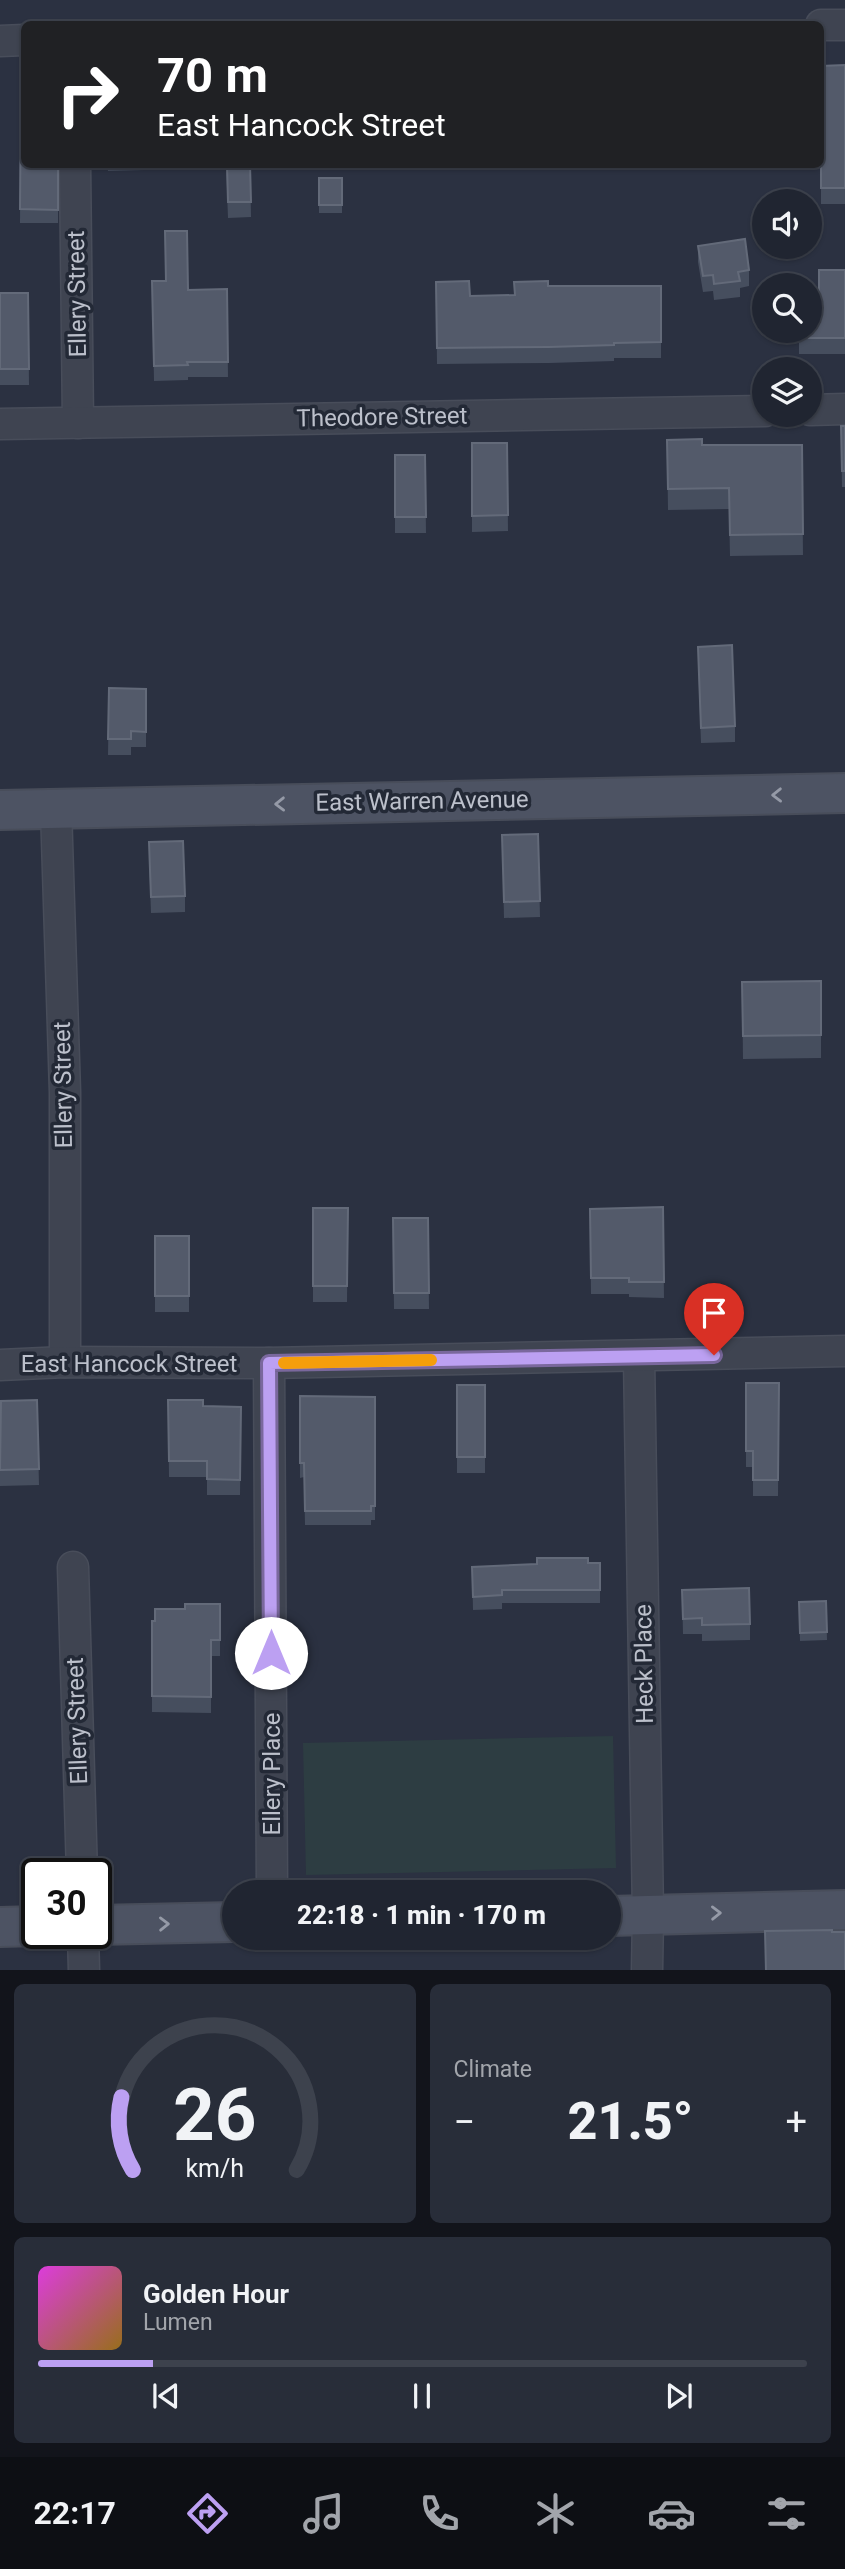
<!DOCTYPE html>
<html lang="en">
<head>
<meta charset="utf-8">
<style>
  body { margin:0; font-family:Roboto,sans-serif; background:#282d39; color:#f1f3f6; height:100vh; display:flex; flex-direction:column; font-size:26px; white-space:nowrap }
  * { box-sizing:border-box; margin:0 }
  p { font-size:23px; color:#a2a5ab }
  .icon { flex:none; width:38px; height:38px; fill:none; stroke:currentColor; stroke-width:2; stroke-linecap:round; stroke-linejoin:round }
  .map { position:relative; height:1970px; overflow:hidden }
  .drawer { display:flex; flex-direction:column; gap:14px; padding:14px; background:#12141b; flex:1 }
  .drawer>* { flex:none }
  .guide { position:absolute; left:21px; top:21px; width:803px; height:147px; border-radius:10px; box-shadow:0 2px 5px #0004,0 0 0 2px #3d424d; background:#202124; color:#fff; overflow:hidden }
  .buttons { position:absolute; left:752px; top:189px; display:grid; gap:14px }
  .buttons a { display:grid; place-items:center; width:70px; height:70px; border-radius:50%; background:#202531; box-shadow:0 2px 5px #0004,0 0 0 2px #3d424d; font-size:35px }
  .speed { position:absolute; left:21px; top:1858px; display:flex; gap:14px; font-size:35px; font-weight:700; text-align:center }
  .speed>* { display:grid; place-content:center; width:91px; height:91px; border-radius:50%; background:#202531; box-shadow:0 2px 5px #0004,0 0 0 2px #3d424d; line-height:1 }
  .speed .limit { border:4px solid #111; border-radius:10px; background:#fff; color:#111 }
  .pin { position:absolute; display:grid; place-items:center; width:60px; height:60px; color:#fff; margin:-72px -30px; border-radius:50% 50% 50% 0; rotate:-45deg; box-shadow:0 0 7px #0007 }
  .pin .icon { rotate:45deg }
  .me { position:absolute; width:77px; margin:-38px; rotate:0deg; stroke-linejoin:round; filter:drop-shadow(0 0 5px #0008) }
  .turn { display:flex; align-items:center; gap:24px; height:147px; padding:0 21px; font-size:32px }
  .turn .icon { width:91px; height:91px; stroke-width:2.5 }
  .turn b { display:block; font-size:49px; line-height:60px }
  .big { font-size:52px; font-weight:800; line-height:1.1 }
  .drawer .widget { flex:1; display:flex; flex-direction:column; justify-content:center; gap:10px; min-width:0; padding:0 24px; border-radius:10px; background:#282d39 }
  .drawer .dial { align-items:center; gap:0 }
  .dial svg { height:182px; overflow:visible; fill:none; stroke:#3d424d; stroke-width:7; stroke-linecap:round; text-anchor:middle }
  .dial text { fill:#f1f3f6; stroke:none }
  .song { display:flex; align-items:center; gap:21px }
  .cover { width:84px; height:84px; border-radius:10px; background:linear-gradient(135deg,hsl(300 70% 55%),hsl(40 70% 35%)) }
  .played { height:7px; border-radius:4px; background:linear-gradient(90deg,#bca0f2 15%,#3d424d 15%) }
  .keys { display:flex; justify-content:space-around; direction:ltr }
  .heat { display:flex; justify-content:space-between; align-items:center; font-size:38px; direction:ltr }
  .drawer .tiles { flex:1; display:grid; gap:14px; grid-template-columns:1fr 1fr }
  .widget:last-child { grid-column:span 2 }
  .trip { position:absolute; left:222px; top:1880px; width:399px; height:70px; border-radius:35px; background:#202531; box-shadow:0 2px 5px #0004,0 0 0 2px #3d424d; font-weight:800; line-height:70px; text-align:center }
  .menu { display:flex; height:112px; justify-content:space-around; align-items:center; background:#0d0f14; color:#a2a5ab }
  .menu .icon { width:49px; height:49px }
  .menu .selected { color:#bca0f2 }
  .menu b { font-size:32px; color:#f1f3f6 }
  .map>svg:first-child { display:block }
  .green { fill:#2d3d42 }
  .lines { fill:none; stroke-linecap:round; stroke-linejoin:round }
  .minor-casing { stroke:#484d5a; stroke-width:33 }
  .secondary-casing { stroke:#484d5a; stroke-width:42 }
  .minor { stroke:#3f4451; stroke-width:30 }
  .secondary { stroke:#4d5363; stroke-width:38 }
  .wall { fill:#464e5e }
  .building { fill:#535a6a; stroke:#636a79; stroke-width:2 }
  .oneway { stroke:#959aa7 }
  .route-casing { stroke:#7a689d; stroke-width:18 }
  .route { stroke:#bca0f2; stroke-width:12 }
  .slow { stroke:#f59e0b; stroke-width:12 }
  .labels { text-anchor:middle; stroke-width:7; stroke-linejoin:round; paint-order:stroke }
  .street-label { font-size:24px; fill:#bcc0cb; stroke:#232936 }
</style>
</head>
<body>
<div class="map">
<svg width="845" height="1971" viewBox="0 0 845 1971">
  <rect width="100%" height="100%" fill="#2b3141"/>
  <polygon class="green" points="613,1736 616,1868 306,1875 303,1743"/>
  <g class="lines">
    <g class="minor-casing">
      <g id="minor">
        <polyline points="821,25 845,25"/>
        <polyline points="0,41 24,40"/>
        <polyline points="75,164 78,423"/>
        <polyline points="810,410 845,409"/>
        <polyline points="0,424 765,411"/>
        <polyline points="56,809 65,1092 65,1362"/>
        <polyline points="639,1357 648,1915 647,1971"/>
        <polyline points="269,1363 272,1892"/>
        <polyline points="0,1365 65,1362 269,1363 845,1351"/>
        <polyline points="73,1567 82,1874"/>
        <polyline points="83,1934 84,1971"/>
      </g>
    </g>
    <g class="secondary-casing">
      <g id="secondary">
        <polyline points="0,810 845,793"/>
        <polyline points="609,1916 845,1910"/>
        <polyline points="96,1925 234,1922"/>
        <polyline points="0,1927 37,1926"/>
      </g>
    </g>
    <use href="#minor" class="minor"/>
    <use href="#secondary" class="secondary"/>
  </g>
  <g class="wall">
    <polygon points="845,65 845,204 821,204 821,66"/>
    <polygon points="21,76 58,164 58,223 20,223"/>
    <polygon points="107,164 144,164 144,170 108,171"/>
    <polygon points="226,164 250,164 251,217 228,218"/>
    <polygon points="342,178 342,213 319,213 319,179"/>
    <polygon points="698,246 749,270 749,286 740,288 740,297 714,300 713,291 703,292 698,262"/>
    <polygon points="845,270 845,354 799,354 799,331 819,311"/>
    <polygon points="152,281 188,290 227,289 228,377 188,377 188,380 154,381"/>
    <polygon points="436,282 470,296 514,295 548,286 661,286 661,358 614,358 614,361 549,363 437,364"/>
    <polygon points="0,293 28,293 29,385 0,385"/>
    <polygon points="841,426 845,426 845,487 842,487"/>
    <polygon points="667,440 702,445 802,445 803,555 730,556 729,509 668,510"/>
    <polygon points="472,443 507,443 508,531 472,532"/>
    <polygon points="395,455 425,455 426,533 395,533"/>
    <polygon points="698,662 735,726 735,742 701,743"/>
    <polygon points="109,688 146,689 146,747 131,747 131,755 108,755"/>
    <polygon points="538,834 540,917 504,918 502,835"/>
    <polygon points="149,858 185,896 185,912 151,913"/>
    <polygon points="821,981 821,1058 743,1059 742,982"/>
    <polygon points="663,1207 664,1298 629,1297 629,1294 591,1294 590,1209"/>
    <polygon points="313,1208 348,1208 347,1302 313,1302"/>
    <polygon points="393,1218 428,1218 429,1309 394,1309"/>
    <rect x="155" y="1236" width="34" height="76"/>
    <polygon points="746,1383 779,1383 778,1496 753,1496 753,1467 746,1467"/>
    <rect x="457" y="1385" width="28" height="88"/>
    <polygon points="300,1396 375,1397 375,1520 371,1520 371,1525 305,1525 304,1477 300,1478"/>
    <polygon points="37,1400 39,1485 0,1486 0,1404"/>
    <polygon points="168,1400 203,1406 241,1407 240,1495 207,1495 207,1477 169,1477"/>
    <polygon points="588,1563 600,1563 600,1603 502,1603 502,1609 473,1610 472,1567"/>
    <polygon points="682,1590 750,1624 750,1640 702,1641 702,1634 683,1634"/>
    <polygon points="826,1601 827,1640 800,1641 799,1602"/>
    <polygon points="220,1604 220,1656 211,1656 211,1713 152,1712 152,1621 155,1621 185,1609"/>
  </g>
  <g class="building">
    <polygon points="845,65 845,188 821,188 821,66"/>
    <polygon points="21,76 24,76 24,164 58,164 58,210 20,209"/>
    <polygon points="227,164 250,164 251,202 228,202"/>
    <rect x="319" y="178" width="23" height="27"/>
    <polygon points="165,231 187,231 188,290 227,289 228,362 187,362 188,365 154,366 152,281 166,281"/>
    <polygon points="745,239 749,270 738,272 740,281 714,284 713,275 703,276 698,246"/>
    <polygon points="819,270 845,270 845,338 799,338 799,331 810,331 810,311 819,311"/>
    <polygon points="469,281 470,296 515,295 514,282 548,281 548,286 661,286 661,342 614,343 614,345 549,347 437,348 436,282"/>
    <polygon points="0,293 28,293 29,369 0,369"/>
    <polygon points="841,426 845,426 845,471 842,471"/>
    <polygon points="702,439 702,445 802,445 803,534 730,535 729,488 668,489 667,440"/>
    <polygon points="472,443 507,443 508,515 472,516"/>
    <polygon points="395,455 425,455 426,517 395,517"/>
    <polygon points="732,645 735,726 701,728 698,647"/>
    <polygon points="109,688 146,689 146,732 131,731 131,739 108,739"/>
    <polygon points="538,834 540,901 504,902 502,835"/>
    <polygon points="183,841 185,896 151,897 149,842"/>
    <polygon points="821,981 821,1035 743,1036 742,982"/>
    <polygon points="663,1207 664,1282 629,1282 629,1278 591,1278 590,1209"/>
    <polygon points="313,1208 348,1208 347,1286 313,1286"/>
    <polygon points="393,1218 428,1218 429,1293 394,1293"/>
    <rect x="155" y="1236" width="34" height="60"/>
    <polygon points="746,1383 779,1383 778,1480 753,1480 753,1451 746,1451"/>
    <rect x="457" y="1385" width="28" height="72"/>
    <polygon points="300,1396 375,1397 375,1506 371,1506 371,1511 305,1511 304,1463 300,1463"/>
    <polygon points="37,1400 39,1469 0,1470 1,1401"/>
    <polygon points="168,1400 203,1400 203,1406 241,1407 240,1480 207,1479 207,1461 169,1461"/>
    <polygon points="537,1558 588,1558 588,1563 600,1563 600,1590 502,1590 502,1595 473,1597 472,1567 537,1564"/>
    <polygon points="749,1588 750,1624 702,1625 702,1618 683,1619 682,1590"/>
    <polygon points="826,1601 827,1632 800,1633 799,1602"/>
    <polygon points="185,1604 220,1604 220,1640 211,1640 211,1697 152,1696 152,1621 155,1621 155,1609 185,1609"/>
    <polygon points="832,1930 832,1932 845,1932 845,1971 766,1971 765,1931"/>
  </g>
  <defs><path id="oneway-chevron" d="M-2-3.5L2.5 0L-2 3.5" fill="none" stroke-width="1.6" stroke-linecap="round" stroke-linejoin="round" transform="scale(1.75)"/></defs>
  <g class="oneway">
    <use href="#oneway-chevron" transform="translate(777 795) rotate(179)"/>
    <use href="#oneway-chevron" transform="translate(280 804) rotate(179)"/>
    <use href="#oneway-chevron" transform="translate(716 1913) rotate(-1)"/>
    <use href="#oneway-chevron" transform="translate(164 1924) rotate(-1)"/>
  </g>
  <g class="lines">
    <g class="route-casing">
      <polyline id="route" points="271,1653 269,1363 714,1355"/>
    </g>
    <use href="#route" class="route"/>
    <polyline class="slow" points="284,1363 431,1360"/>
  </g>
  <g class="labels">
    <g class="street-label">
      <text transform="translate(77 294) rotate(-91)" y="8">Ellery Street</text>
      <text transform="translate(382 417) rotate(-1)" y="8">Theodore Street</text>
      <text transform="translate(422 801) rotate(-1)" y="8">East Warren Avenue</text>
      <text transform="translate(63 1085) rotate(-91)" y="8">Ellery Street</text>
      <text x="129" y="1372">East Hancock Street</text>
      <text transform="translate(644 1664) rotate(-91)" y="8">Heck Place</text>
      <text transform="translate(77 1721) rotate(-92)" y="8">Ellery Street</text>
      <text transform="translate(272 1774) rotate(-90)" y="8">Ellery Place</text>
    </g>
  </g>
</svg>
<div class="buttons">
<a><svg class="icon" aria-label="sound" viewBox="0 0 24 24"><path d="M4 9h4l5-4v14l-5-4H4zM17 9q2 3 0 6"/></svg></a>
<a><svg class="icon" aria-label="search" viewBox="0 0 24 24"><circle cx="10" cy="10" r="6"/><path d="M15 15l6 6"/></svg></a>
<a><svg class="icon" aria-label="layers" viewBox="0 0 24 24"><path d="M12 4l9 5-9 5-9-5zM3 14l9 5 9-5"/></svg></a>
</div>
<div class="speed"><div class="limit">30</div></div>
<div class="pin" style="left:714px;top:1355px;background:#d93025"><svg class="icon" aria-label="arrive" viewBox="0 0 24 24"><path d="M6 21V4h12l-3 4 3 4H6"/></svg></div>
<svg class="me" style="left:271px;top:1653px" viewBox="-20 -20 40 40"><circle r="19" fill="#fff"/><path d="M0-13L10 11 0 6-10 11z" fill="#bca0f2"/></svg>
<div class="trip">22:18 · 1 min · 170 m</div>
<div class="guide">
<div class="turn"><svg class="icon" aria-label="right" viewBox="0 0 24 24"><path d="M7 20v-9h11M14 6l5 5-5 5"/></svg><div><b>70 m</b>East Hancock Street</div></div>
</div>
</div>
<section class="drawer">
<div class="tiles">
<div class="widget dial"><svg viewBox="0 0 100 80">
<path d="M14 69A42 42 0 1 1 86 69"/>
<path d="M14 69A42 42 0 0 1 9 37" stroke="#bca0f2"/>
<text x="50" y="56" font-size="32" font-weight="700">26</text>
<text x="50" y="72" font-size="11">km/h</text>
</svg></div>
<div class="widget"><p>Climate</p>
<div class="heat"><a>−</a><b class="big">21.5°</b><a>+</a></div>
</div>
<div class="widget">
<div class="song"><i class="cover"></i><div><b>Golden Hour</b><p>Lumen</p></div></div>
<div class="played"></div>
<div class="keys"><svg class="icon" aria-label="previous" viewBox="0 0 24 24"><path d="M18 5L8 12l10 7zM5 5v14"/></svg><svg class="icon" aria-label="pause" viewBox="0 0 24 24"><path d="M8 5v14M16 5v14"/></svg><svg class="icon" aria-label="next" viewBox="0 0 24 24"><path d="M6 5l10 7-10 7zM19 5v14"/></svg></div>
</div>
</div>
</section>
<nav class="menu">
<b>22:17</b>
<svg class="icon selected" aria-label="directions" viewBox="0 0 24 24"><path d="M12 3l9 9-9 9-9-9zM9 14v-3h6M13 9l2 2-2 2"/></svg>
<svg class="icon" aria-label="music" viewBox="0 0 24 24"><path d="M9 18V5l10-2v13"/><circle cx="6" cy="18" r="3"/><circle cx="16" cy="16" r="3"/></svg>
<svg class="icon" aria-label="phone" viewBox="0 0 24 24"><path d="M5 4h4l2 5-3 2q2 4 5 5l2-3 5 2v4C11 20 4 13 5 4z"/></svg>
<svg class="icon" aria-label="climate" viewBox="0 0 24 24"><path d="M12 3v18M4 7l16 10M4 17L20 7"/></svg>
<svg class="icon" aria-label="car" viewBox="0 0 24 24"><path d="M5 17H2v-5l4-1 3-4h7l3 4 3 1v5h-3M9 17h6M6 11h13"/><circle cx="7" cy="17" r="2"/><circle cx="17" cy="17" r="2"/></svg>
<svg class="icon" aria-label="filters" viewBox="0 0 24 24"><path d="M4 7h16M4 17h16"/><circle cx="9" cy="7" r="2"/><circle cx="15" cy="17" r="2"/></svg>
</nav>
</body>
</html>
